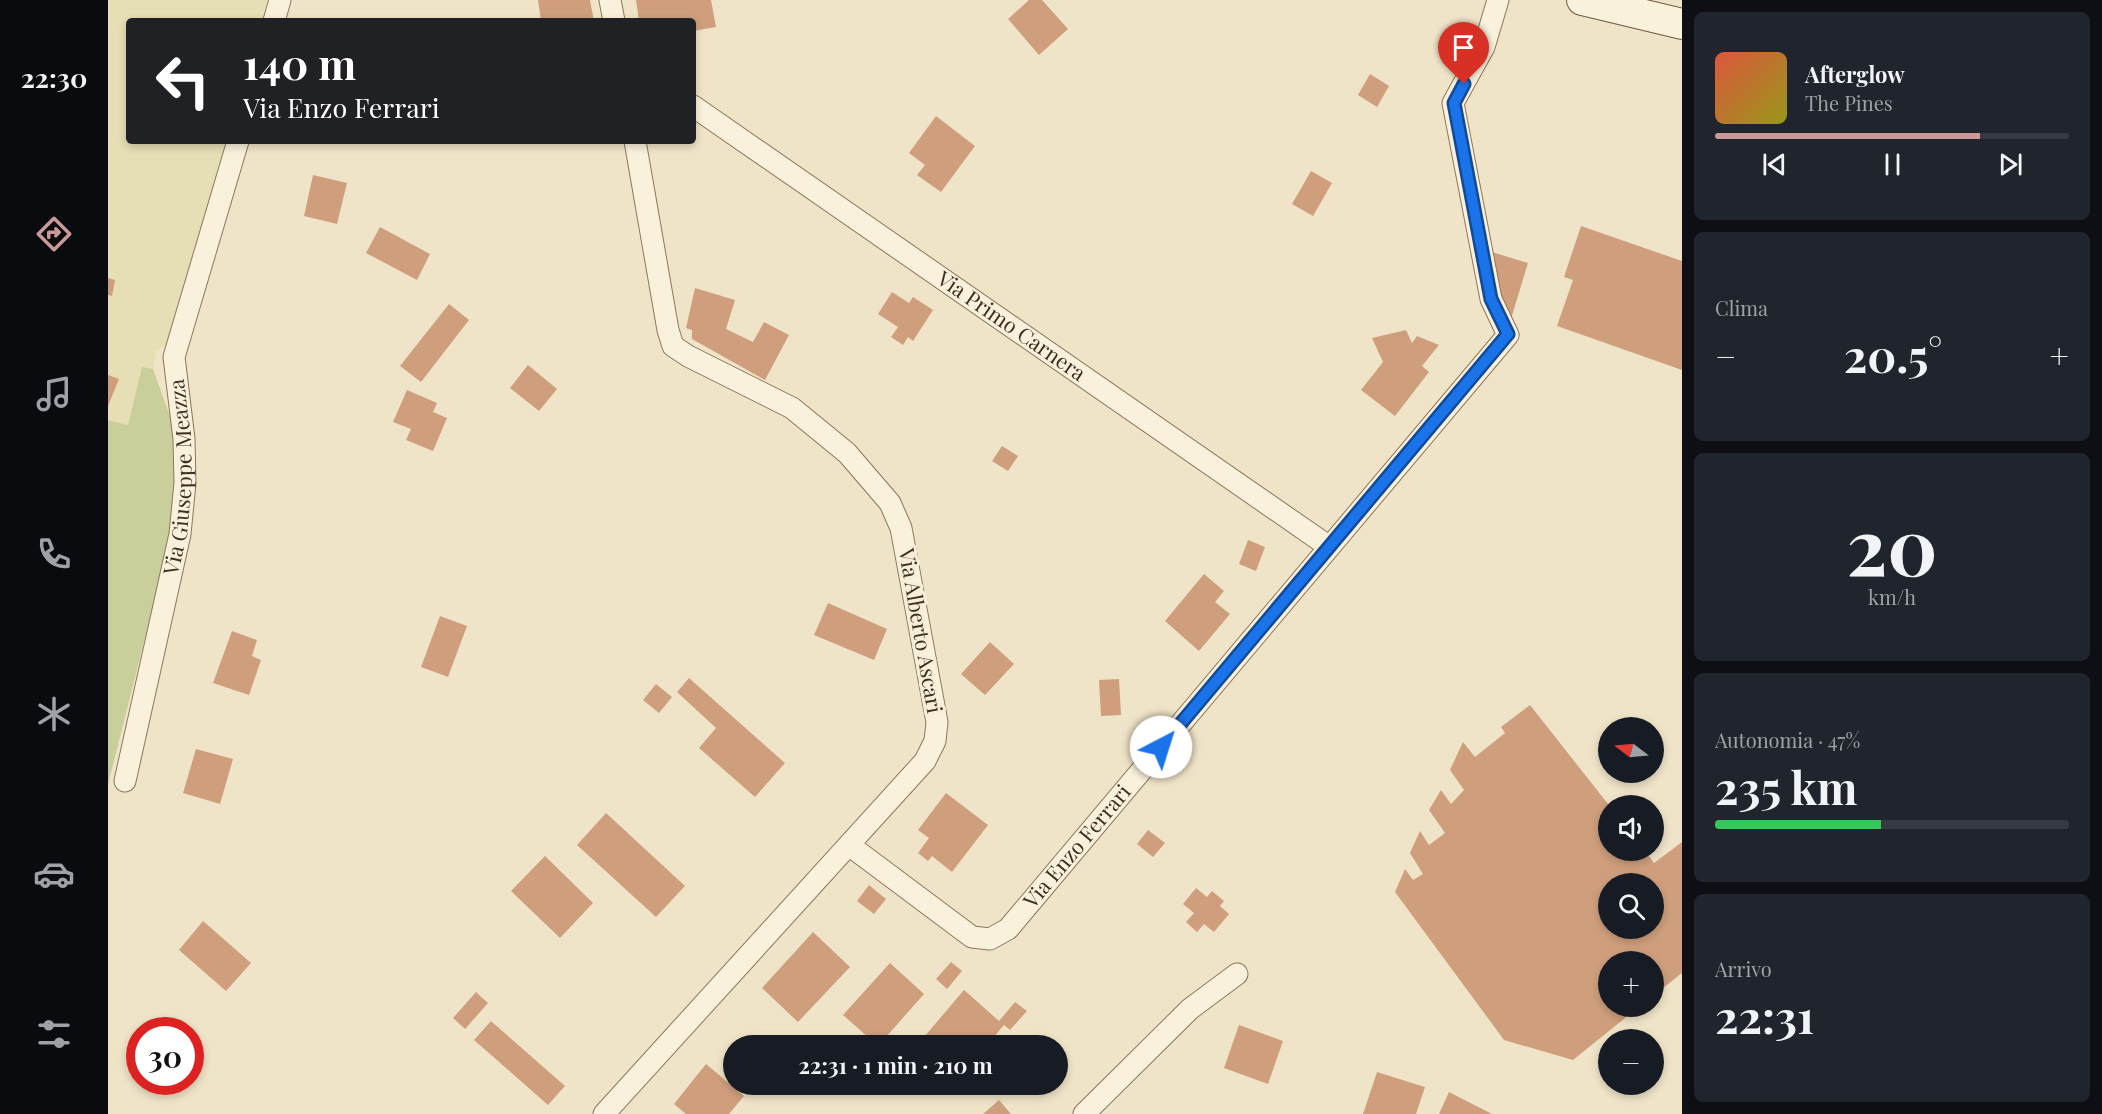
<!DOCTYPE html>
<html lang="it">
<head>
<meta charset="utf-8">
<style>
  body { margin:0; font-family:"Playfair Display",serif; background:#20242c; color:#f1f3f6; height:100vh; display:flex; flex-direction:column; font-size:22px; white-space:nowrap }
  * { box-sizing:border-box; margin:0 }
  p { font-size:20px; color:#9ea1a6 }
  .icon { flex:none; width:33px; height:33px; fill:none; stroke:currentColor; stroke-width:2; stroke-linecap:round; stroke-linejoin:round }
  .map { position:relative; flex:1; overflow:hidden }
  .drawer { display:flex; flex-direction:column; gap:12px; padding:12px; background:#0d0f14; width:420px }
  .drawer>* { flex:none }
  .guide { position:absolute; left:18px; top:18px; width:570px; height:126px; border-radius:6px; box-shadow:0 3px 9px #0003; background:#202124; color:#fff; overflow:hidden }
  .needle { width:39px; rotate:286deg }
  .tools { position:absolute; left:1490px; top:717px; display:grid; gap:12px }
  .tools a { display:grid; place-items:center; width:66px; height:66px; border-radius:50%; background:#171b24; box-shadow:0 3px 9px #0003; font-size:30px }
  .speed { position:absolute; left:18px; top:1017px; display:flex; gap:12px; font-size:30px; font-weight:700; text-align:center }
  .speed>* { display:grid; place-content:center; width:78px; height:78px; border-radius:50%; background:#171b24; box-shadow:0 3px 9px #0003; line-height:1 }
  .speed .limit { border:9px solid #d22; background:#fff; color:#111 }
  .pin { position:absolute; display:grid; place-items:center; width:51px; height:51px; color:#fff; margin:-62px -26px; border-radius:50% 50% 50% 0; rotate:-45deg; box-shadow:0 0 6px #0007 }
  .pin .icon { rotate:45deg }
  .me { position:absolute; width:66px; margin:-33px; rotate:40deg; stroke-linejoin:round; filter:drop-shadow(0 0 4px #0008) }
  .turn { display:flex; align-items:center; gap:21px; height:126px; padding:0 18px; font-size:27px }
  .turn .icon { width:78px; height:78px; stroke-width:2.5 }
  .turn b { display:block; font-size:42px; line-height:51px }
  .big { font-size:45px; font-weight:700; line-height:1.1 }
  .drawer .card { flex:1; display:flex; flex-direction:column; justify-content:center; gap:9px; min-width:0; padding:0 21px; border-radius:9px; background:#20242c }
  .drawer .dial { align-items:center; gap:0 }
  .dial b { font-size:78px; line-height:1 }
  .song { display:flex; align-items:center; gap:18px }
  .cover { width:72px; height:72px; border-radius:9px; background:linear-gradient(135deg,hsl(10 70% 55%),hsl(60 70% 35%)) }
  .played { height:6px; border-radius:3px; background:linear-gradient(90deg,#cc999b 75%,#363941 75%) }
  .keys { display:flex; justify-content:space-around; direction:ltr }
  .heat { display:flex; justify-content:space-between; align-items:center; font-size:33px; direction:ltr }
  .charge { height:9px; border-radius:4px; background:linear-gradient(90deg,#34c759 47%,#363941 0) }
  .trip { position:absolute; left:615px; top:1035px; width:345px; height:60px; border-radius:30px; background:#171b24; box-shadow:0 3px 9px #0003; font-weight:700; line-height:60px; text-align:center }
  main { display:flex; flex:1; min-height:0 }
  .tab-bar { display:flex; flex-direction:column; width:108px; justify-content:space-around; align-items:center; background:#090b0e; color:#9ea1a6 }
  .tab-bar .icon { width:42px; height:42px }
  .tab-bar .on { color:#cc999b }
  .tab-bar b { font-size:27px; color:#f1f3f6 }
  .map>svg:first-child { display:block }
  .farmland { fill:#e6deb5 }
  .green { fill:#c9cf9b }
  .building { fill:#cf9f7d; fill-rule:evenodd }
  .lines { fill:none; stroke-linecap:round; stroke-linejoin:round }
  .minor-casing { stroke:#8d765c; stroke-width:23 }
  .secondary-casing { stroke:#6f573f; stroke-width:32 }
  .minor { stroke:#faf1dc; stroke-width:21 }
  .secondary { stroke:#faf1dc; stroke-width:30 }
  .route-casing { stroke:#114b97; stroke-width:15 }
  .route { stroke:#1a73e8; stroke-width:10 }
  .labels { text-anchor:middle; stroke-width:6; stroke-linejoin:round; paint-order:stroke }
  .street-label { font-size:21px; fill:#3d2e20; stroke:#f7eed8 }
</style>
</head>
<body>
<main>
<nav class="tab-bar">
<b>22:30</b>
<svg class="icon on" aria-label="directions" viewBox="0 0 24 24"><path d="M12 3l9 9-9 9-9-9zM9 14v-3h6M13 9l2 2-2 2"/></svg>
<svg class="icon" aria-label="music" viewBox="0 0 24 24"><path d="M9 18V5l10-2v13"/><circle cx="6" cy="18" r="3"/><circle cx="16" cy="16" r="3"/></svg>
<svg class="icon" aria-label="phone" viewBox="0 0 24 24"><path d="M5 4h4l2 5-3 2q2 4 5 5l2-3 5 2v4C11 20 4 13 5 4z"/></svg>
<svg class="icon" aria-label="climate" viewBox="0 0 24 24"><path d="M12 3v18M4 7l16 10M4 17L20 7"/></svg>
<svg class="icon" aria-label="car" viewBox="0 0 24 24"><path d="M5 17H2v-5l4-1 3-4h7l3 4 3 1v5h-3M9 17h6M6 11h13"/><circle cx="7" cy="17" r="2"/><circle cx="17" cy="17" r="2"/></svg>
<svg class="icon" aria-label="filters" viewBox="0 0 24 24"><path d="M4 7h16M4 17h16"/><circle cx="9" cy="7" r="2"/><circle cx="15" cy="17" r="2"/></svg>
</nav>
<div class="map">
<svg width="1574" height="1114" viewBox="0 0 1574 1114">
  <rect width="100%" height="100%" fill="#f0e4c8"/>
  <polygon class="farmland" points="0,0 159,0 154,21 21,21 21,141 120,141 61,342 48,351 45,369 34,368 20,425 0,420"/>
  <polygon class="green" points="34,367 45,369 70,439 62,538 0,785 0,420 20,425"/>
  <g class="building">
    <polygon points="430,0 482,0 486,21 433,21"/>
    <polygon points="528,0 603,0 608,27 585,31 585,21 531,21"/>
    <polygon points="921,0 934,0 960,29 931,55 900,19"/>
    <polygon points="1262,74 1281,86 1269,107 1250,95"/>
    <polygon points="828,116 867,146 833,192 809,175 817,165 801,153"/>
    <polygon points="1203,171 1224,183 1205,216 1184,204"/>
    <polygon points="205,175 239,183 229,224 196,216"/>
    <polygon points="1473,226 1574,261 1574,370 1449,326 1465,280 1456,277"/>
    <polygon points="272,227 322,254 309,280 258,253"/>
    <polygon points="1384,252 1420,263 1403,319 1391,294"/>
    <polygon points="0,278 7,280 4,296 0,295"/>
    <polygon points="587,288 627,300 618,329 645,342 656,322 681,335 657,380 584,339 584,330 578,328"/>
    <polygon points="784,292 801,303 805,297 825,310 805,341 800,337 795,345 783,337 790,327 770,314"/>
    <polygon points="341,304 361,320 313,382 292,366"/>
    <polygon points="1298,330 1304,343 1309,336 1331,345 1314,366 1321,372 1287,416 1253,390 1275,362 1264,338"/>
    <polygon points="420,365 449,389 431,411 402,388"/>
    <polygon points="0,375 11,379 0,406"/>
    <polygon points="299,390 329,403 325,412 339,418 325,451 298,440 303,429 285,422"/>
    <polygon points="894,446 910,456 900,471 884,461"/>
    <polygon points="1140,540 1157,547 1148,571 1131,564"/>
    <polygon points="1096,574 1116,591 1107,602 1122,614 1091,651 1057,621"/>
    <polygon points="720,603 779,629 766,660 706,635"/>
    <polygon points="332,616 359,626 340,677 313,667"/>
    <polygon points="124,631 149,640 144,656 153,660 141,695 105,683"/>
    <polygon points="882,642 906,664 877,695 853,674"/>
    <polygon points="581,678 677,763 647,797 591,748 608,728 569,692"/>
    <polygon points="1011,679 1013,715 993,716 991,680"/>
    <polygon points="548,684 564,697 551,713 535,700"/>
    <path d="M1422 705 1500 804V850H1536L1546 863 1574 842V973L1545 996V962H1500V1006H1532L1465 1060 1396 1040 1287 892 1297 869 1305 880 1315 874 1302 853 1312 831 1321 845 1337 833 1321 810 1333 790 1343 804 1356 790 1342 770 1355 742 1367 757 1397 733 1393 727ZM1500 884H1545V928H1500Z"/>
    <polygon points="88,749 125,759 112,804 75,793"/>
    <polygon points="838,793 880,825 844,872 824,856 820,861 810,853 821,838 810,830"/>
    <polygon points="498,813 577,886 548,917 469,845"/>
    <polygon points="1040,830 1057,843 1045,857 1029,844"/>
    <polygon points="437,856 485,903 452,938 403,891"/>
    <polygon points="761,885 778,899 766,914 749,901"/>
    <polygon points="1088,888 1099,897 1104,891 1116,901 1112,906 1121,914 1106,932 1096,924 1089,932 1078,922 1086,913 1075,904"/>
    <polygon points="95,921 143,963 118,991 71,950"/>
    <polygon points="705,932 742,967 690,1022 654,988"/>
    <polygon points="843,962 854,971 839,989 828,979"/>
    <polygon points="782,963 816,994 770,1046 735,1015"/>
    <polygon points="856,990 891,1021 907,1002 919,1011 902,1030 896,1025 878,1046 825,1046 816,1037"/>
    <polygon points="368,992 380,1003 357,1029 345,1018"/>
    <polygon points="383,1021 457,1086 440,1105 366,1040"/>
    <polygon points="1131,1025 1175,1041 1160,1084 1116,1068"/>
    <polygon points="598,1064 636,1096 621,1114 578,1114 566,1104"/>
    <polygon points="1269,1072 1317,1087 1308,1114 1255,1114"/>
    <polygon points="1341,1092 1384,1114 1331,1114"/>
    <polygon points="891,1100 903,1114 875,1114"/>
  </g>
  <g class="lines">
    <g class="minor-casing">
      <g id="minor">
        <polyline points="502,0 506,21"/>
        <polyline points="166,21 172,0"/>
        <path id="s1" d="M585 106 1220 546"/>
        <path id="s2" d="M17 781 72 534 77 483 76 439 66 357 130 141"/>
        <path id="s3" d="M741 845 864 937 882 939 900 929 1400 335 1383 299 1345 103 1376 47 1390 0"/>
        <polyline points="496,1114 817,761 827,741 829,722 793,528 782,503 739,453 684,408 580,356 565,346 560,330 527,141"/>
        <polyline points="976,1114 1082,1009 1129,974"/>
      </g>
    </g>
    <g class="secondary-casing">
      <polyline id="secondary" points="1474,0 1574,24"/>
    </g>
    <use href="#minor" class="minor"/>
    <use href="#secondary" class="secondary"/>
  </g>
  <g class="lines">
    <g class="route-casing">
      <polyline id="route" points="1053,747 1400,334 1383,299 1346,103 1356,84"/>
    </g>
    <use href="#route" class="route"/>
  </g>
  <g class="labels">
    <g class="street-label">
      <text dy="7" stroke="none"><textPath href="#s1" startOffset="387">Via Primo Carnera</textPath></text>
      <text dy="7" stroke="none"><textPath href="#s2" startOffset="310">Via Giuseppe Meazza</textPath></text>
      <text transform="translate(812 631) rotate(80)" y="7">Via Alberto Ascari</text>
      <text dy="7" stroke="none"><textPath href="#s3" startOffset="300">Via Enzo Ferrari</textPath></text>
    </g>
  </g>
</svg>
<div class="tools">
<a><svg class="needle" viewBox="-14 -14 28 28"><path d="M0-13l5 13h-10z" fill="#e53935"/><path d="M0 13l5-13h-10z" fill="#9ea1a6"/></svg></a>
<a><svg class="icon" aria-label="sound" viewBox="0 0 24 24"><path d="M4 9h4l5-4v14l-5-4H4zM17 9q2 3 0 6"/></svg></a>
<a><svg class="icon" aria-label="search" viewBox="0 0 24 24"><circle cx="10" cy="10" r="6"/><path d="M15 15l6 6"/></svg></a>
<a>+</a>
<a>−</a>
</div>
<div class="speed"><div class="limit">30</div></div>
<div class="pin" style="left:1356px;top:84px;background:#d93025"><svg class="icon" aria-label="arrive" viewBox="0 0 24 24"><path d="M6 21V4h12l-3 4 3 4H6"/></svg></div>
<svg class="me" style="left:1053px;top:747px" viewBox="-20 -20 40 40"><circle r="19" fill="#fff"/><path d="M0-13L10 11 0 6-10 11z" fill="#1a73e8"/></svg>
<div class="trip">22:31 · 1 min · 210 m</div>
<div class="guide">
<div class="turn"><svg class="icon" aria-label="left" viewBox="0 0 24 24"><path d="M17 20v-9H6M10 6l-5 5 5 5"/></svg><div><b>140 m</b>Via Enzo Ferrari</div></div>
</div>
</div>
<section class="drawer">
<div class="card">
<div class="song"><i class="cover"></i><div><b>Afterglow</b><p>The Pines</p></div></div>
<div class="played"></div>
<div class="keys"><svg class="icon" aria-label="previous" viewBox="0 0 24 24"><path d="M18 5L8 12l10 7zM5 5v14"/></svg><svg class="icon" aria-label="pause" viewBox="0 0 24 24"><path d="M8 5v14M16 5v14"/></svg><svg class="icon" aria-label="next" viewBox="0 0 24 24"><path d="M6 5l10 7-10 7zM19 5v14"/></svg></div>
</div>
<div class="card"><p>Clima</p>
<div class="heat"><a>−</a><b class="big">20.5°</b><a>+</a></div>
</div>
<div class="card dial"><b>20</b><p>km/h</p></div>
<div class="card"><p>Autonomia · 47%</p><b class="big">235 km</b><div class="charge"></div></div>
<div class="card"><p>Arrivo</p><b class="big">22:31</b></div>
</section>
</main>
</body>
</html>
